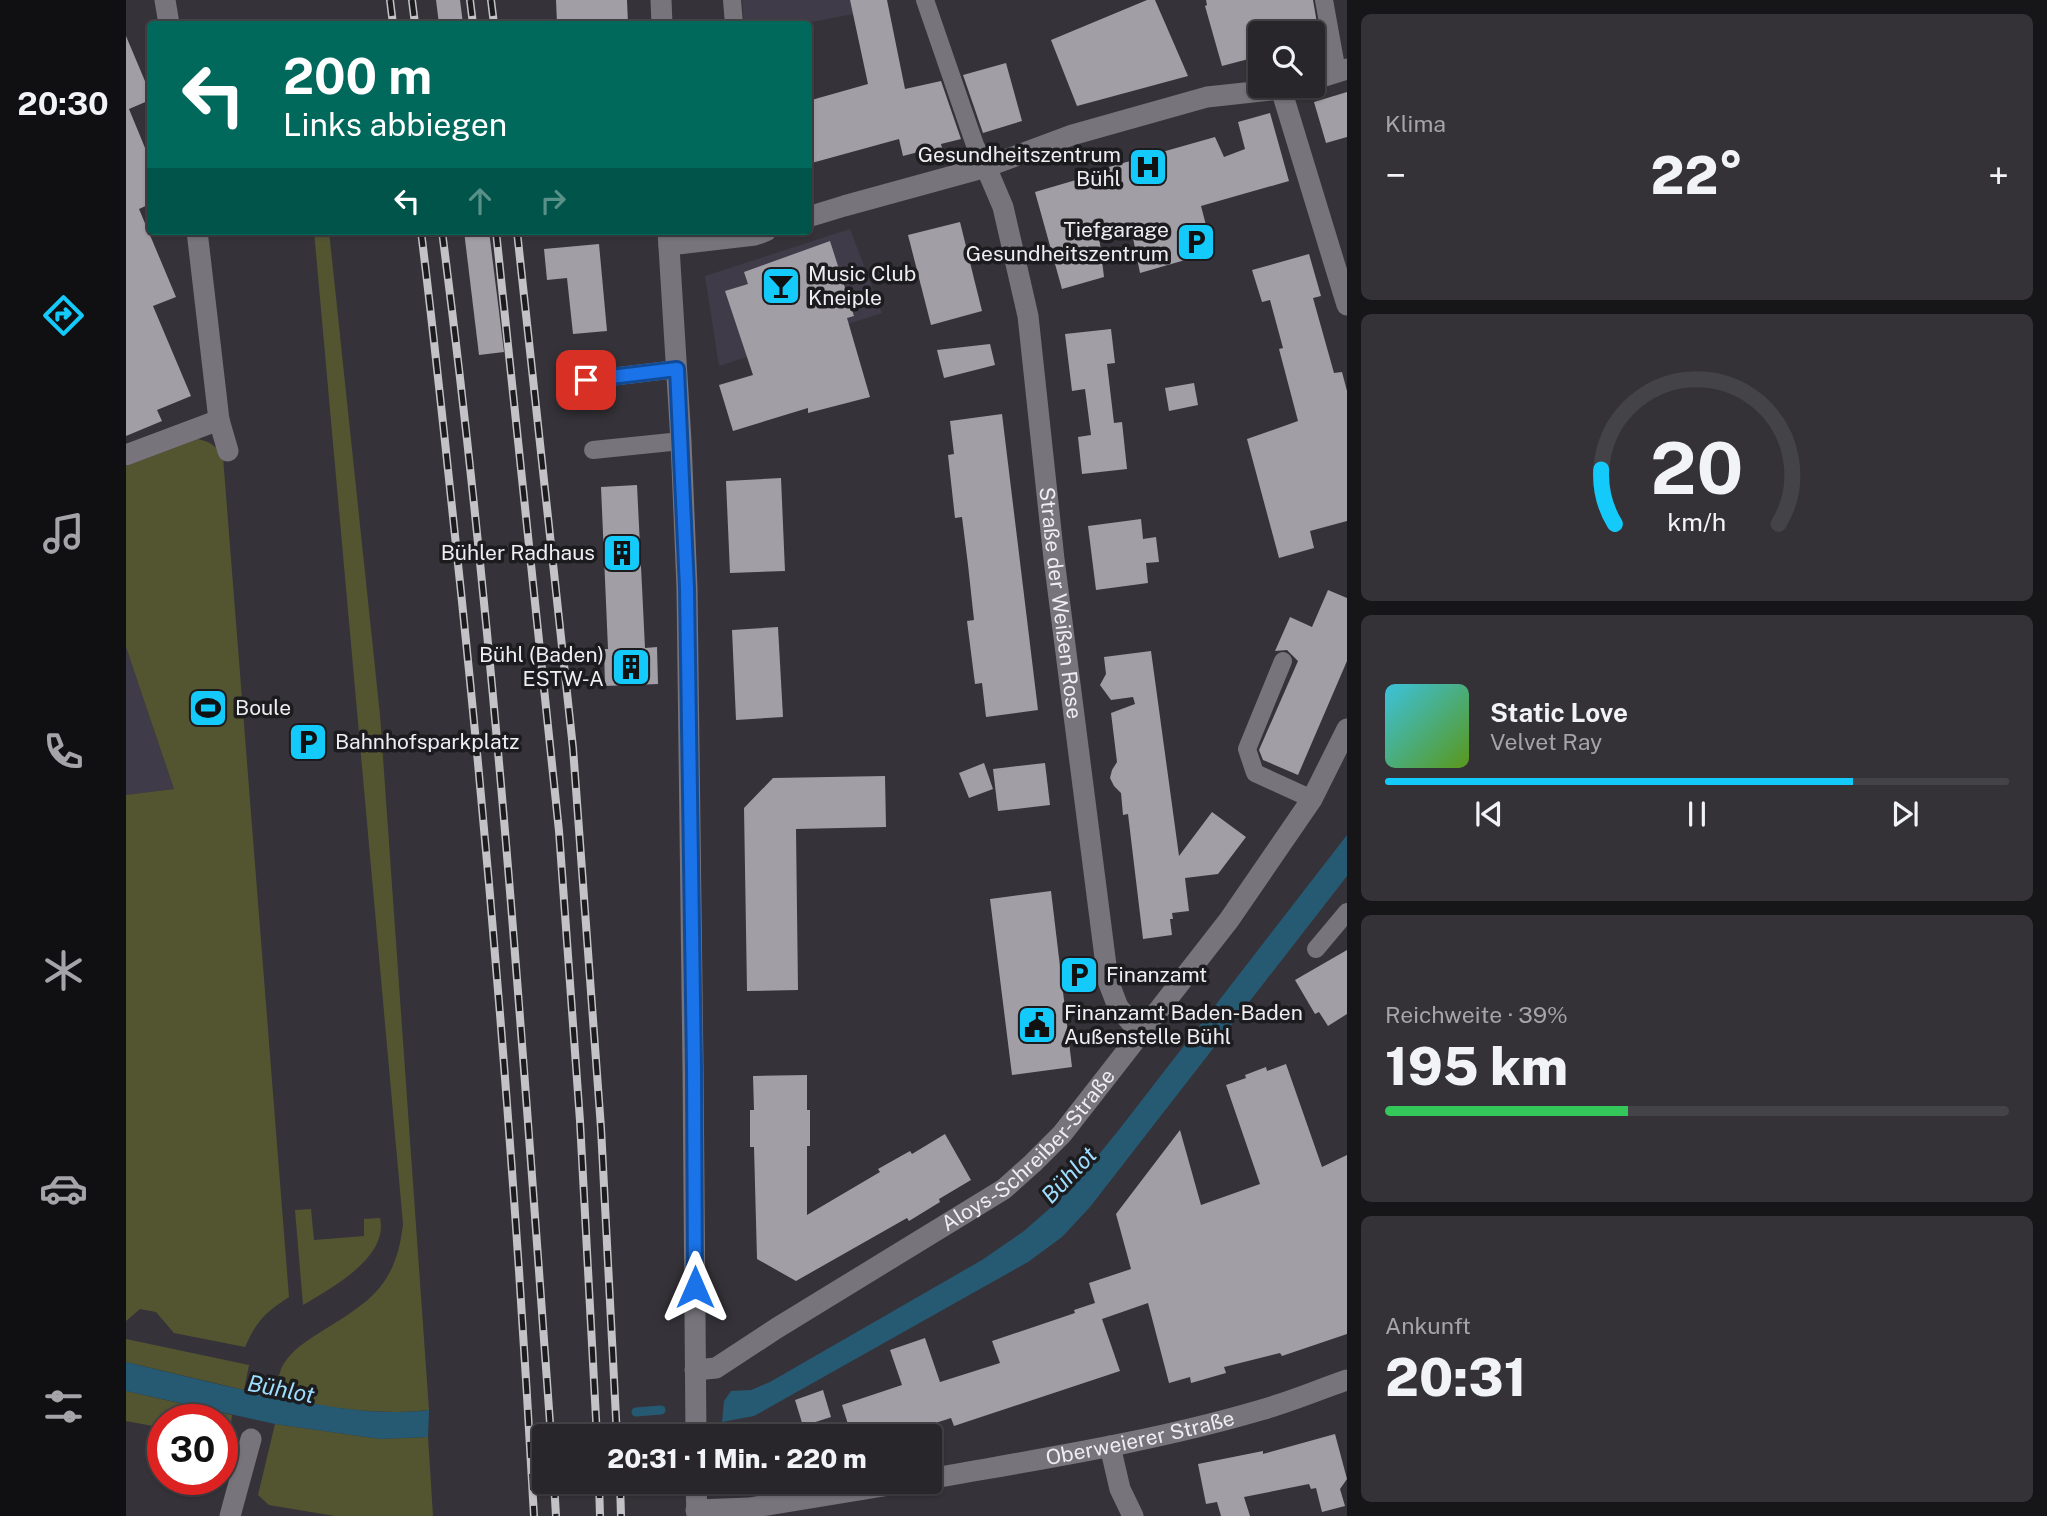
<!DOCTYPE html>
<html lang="de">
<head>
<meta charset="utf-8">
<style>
  body { margin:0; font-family:"Public Sans",sans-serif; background:#343237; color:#f1f3f6; height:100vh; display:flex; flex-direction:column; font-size:26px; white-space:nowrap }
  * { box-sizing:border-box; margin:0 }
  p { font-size:23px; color:#a5a5a9 }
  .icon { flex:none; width:38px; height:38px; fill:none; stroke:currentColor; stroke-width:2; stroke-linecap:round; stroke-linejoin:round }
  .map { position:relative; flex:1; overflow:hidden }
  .side { display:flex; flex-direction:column; gap:14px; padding:14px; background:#161518; width:700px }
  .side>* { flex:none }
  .guide { position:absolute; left:21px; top:21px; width:665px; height:214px; border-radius:7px; box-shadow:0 2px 5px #0004,0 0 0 2px #444347; background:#00695c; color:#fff; overflow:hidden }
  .controls { position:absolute; left:1122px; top:21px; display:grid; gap:14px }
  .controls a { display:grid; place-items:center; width:77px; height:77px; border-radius:7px; background:#28262b; box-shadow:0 2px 5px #0004,0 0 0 2px #444347; font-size:35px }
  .speed { position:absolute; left:21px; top:1404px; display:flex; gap:14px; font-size:35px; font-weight:700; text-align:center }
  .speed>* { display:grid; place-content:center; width:91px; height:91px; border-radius:50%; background:#28262b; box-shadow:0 2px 5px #0004,0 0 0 2px #444347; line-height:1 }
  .speed .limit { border:10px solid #d22; background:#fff; color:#111 }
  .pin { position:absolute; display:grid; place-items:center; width:60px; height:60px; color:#fff; margin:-30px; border-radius:14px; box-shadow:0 4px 10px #0006 }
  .me { position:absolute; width:77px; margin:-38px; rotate:0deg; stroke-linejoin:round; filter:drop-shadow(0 0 5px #0008) }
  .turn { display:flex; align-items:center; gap:24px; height:147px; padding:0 21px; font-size:32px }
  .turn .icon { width:91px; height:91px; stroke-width:2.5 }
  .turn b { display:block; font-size:49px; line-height:60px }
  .lanes { display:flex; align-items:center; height:66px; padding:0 21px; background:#0003; justify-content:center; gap:35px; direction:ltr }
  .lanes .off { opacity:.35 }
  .big { font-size:52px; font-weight:800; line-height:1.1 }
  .side .card { flex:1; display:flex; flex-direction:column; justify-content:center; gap:10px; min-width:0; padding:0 24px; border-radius:10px; background:#343237 }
  .side .dial { align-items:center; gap:0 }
  .dial svg { height:182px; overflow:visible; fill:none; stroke:#444347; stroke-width:7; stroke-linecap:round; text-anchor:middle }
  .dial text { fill:#f1f3f6; stroke:none }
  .song { display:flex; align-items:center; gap:21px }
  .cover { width:84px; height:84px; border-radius:10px; background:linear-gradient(135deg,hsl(190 70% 55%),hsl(90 70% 35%)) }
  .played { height:7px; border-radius:4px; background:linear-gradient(90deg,#14cafb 75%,#444347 75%) }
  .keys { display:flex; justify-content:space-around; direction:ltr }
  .heat { display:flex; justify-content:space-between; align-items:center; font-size:38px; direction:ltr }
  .charge { height:10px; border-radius:5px; background:linear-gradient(90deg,#34c759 39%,#444347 0) }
  .trip { position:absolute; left:406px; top:1424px; width:410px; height:70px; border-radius:7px; background:#28262b; box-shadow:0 2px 5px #0004,0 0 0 2px #444347; font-weight:800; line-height:70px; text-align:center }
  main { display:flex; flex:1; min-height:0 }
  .menu { display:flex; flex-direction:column; width:126px; justify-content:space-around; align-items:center; background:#100f11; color:#a5a5a9 }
  .menu .icon { width:49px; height:49px }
  .menu .active { color:#14cafb }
  .menu b { font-size:32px; color:#f1f3f6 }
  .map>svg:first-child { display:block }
  .built { fill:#403b48 }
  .green { fill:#535531 }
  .water { fill:#265a73 }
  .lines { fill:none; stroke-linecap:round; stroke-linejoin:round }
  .stream { stroke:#265a73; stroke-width:9 }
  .building { fill:#a19ea6 }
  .lane { stroke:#77747c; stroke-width:18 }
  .street { stroke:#77747c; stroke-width:21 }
  .rail-casing { stroke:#c3c2c6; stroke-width:8 }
  .rail { stroke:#1c1b1e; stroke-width:5; stroke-dasharray:16; stroke-linecap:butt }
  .route-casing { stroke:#114b97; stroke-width:18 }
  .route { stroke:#1a73e8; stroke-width:12 }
  .labels { text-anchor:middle; stroke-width:7; stroke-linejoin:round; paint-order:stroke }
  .poi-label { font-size:21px; fill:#eeedf1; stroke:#1c1b1e; text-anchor:start }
  .street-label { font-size:21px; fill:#eeedf1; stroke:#1c1b1e }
  .water-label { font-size:23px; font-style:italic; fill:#9eddfe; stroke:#1c1b1e }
</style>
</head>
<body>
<main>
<nav class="menu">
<b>20:30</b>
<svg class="icon active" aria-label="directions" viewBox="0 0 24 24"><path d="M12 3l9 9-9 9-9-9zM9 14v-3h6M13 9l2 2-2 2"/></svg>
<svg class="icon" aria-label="music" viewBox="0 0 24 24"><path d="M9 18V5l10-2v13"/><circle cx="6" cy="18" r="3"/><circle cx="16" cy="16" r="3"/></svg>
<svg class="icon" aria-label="phone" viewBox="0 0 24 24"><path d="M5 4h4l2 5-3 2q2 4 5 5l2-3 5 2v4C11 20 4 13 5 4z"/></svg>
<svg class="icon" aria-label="climate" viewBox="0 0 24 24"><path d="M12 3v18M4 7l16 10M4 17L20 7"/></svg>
<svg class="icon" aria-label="car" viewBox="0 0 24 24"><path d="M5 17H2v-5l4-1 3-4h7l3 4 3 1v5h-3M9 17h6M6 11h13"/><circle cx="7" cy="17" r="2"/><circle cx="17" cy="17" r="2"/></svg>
<svg class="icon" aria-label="filters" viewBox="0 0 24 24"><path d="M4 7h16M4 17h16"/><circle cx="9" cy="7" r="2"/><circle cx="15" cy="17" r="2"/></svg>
</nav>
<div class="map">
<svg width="1221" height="1516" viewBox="0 0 1221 1516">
  <rect width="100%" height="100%" fill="#353339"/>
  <g class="built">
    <polygon points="616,0 724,0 727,14 676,24 618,24"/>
    <polygon points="724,229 756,313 593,366 579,276"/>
    <polygon points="0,647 48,789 0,795"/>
  </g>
  <g class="green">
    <path d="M188 231H203L254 715 303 1410C251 1416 200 1407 149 1397 151 1387 152 1374 157 1365 166 1350 179 1342 193 1333 243 1302 270 1287 277 1224Z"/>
    <path d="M72 439C85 442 90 446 97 457L163 1297C139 1313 131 1320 119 1347L48 1333 30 1312 14 1309 0 1321V795L48 789 0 647V466Z"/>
    <path d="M185 1209 188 1240 238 1236V1219L254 1218C263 1258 205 1288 177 1305L169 1210Z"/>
    <polygon points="0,1339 123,1365 118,1390 0,1362"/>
    <polygon points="0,1391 106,1415 101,1453 96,1453 96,1419 37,1419 37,1428 0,1421"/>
    <polygon points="149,1424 254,1439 302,1437 307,1516 209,1516 143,1505 132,1495"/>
  </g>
  <g class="water">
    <polygon points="1221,835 1221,876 964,1207 936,1237 902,1262 628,1416 596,1422 598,1401 605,1391 625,1390 644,1382 856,1260 898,1231 922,1210 952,1180 992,1131"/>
    <path d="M0 1362C53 1375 105 1388 158 1398 207 1408 254 1416 303 1410L302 1437 254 1439 149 1424 0 1391Z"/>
  </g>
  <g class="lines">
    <polyline class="stream" points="510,1412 535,1410"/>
  </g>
  <g class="building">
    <polygon points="310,0 334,0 337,24 313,24"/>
    <polygon points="430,0 501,0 502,24 431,24"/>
    <polygon points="724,0 761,0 779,89 815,81 835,139 815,144 820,164 796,151 777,156 773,139 682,164 682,101 742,84"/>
    <polygon points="1021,0 1029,0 1062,76 951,106 925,40"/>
    <polygon points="1080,0 1187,0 1192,29 1176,33 1134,33 1134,56 1096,66 1079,6 1081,5"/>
    <polygon points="0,36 24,93 24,100 3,109 24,160 24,204 13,209 50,297 27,306 65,396 31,410 36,421 0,436"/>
    <polygon points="880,63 896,121 857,133 837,75"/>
    <polygon points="1221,92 1221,137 1200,143 1188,102"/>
    <polygon points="1144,113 1163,181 1075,206 1087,252 1014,273 1004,223 972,228 978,277 936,289 909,192 984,170 983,167 1089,137 1098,157 1119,149 1112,122"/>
    <polygon points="834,222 856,311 805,325 782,235"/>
    <polygon points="338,231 363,231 378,352 353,355"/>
    <polygon points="704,241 728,316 721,318 744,397 682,413 682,408 607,431 593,385 627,375 599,291 622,284 618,272"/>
    <polygon points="473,244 481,331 447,334 441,278 421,280 418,249"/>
    <polygon points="1183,254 1195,296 1187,298 1208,373 1216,372 1221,391 1221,521 1184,531 1188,548 1153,558 1121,439 1172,421 1153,349 1157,348 1144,300 1136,302 1126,270"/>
    <polygon points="985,329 989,363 981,364 988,423 996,422 1001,469 956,474 952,437 965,435 959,389 946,391 939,334"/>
    <polygon points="864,344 869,365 818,378 811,350"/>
    <polygon points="1068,383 1072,405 1043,411 1039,388"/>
    <polygon points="876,414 912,710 860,717 856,683 849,684 841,621 848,620 842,565 836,517 829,518 822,455 828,454 824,421"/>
    <polygon points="655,478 659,571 604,573 600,481"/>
    <polygon points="511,485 519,648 531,647 532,684 479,686 478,649 482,649 475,487"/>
    <polygon points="1015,519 1017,539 1030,537 1033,562 1020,563 1022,583 970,590 962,526"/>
    <polygon points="1202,590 1221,598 1221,661 1172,775 1137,760 1133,750 1172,661 1161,650 1149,651 1164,617 1186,627"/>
    <polygon points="652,627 657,717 610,720 606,630"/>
    <polygon points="1025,651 1053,856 1086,812 1120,837 1092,874 1059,878 1063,911 1046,913 1047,919 1044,919 1046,935 1017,939 1002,814 997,815 995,793 988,786 984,778 986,770 991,762 985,713 1009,704 1007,697 985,700 974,685 980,674 978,657"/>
    <polygon points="858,763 867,789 843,798 833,773"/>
    <polygon points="919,763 924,805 872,811 867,769"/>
    <polygon points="759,776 760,827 670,829 672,990 621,991 618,808 647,778"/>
    <polygon points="925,891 946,1067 886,1075 864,899"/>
    <polygon points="1221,950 1221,1014 1202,1026 1193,1012 1189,1014 1169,980"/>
    <polygon points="1160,1064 1196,1167 1221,1155 1221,1334 1156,1356 1154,1353 1098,1367 1100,1373 1065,1383 1064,1377 1043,1383 1022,1303 976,1319 994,1371 828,1426 825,1418 766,1437 726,1437 716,1405 776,1385 764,1350 799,1338 814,1382 874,1363 866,1341 949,1313 948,1310 969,1303 963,1283 1005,1269 990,1214 1054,1130 1075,1205 1134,1184 1100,1085 1120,1078 1119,1075 1140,1067 1141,1071"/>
    <polygon points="681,1075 681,1110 684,1110 684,1146 681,1146 681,1215 754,1172 752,1169 784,1151 786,1154 819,1134 845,1180 813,1199 814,1202 783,1221 781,1218 670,1281 631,1259 628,1147 624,1147 624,1110 628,1110 627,1076"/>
    <polygon points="697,1390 705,1417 677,1426 669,1400"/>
    <polygon points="1209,1434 1221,1479 1214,1489 1219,1506 1196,1512 1190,1488 1185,1489 1183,1484 1118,1497 1124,1516 1095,1516 1091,1502 1080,1504 1072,1464 1137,1451 1137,1454"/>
  </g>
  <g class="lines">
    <g class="lane">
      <polyline points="606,0 608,24"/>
      <polyline points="799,0 849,145 860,167"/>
      <polyline points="1198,0 1211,72"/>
      <polyline points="459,380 551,369"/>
      <polyline points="467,450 555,441"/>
      <polyline points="1157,661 1121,749 1129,773 1186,799"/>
      <polyline points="1190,949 1221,912"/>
    </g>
    <g class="street">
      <polyline points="39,0 43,24"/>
      <polyline points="535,0 536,24"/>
      <polyline points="1186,80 1221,69"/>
      <polyline points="1155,89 1221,305"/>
      <path id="s1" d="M860 167 877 207 902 316 928 559 982 981 992 1007 1015 1034"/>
      <polyline points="682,217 718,206 860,167 946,135 1081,97 1155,89 1166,86"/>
      <polyline points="71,231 93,420 102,451"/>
      <polyline points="542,231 555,441 561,588 567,1068 570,1437"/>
      <polyline points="543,245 629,235 640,231"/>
      <polyline points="0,455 93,420"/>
      <path id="s2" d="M569 1370 590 1368 651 1328 878 1189 907 1163 936 1134 1103 920 1186 799 1221 729"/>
      <polyline points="984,1446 994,1489 1007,1516"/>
      <path id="s3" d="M803 1479C914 1459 1026 1442 1135 1410 1164 1402 1192 1390 1221 1380"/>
      <polyline points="570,1482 571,1516"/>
      <polyline points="570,1510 623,1508 782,1482"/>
      <polyline points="104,1516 125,1439"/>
    </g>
    <g class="rail-casing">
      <g id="rail">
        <polyline points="264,0 267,24"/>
        <polyline points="286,0 289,24"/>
        <polyline points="344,0 347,24"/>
        <polyline points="365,0 368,24"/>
        <path d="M295 231C310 351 322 471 335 592 367 899 391 1207 408 1516"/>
        <path d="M316 231C368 631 396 1034 425 1437"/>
        <polyline points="370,231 433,831 454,1121 471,1437"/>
        <polyline points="391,231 447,748 475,1128 491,1437"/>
        <polyline points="428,1482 430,1516"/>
        <polyline points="473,1482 474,1516"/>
        <polyline points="494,1482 495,1516"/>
      </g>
    </g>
    <use href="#rail" class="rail"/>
  </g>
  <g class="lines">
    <g class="route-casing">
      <polyline id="route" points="460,380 551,369 561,588 568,1068 569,1287"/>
    </g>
    <use href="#route" class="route"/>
  </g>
  <defs>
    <g id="hospital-square" transform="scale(2.0125)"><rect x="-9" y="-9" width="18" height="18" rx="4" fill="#14cafb" stroke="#1c1b1e"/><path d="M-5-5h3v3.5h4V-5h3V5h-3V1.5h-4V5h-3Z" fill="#111"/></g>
    <g id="parking-square" transform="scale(2.0125)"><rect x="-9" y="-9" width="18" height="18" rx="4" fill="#14cafb" stroke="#1c1b1e"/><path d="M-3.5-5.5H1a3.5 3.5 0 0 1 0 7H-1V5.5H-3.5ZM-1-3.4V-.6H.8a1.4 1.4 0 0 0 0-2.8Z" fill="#111"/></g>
    <g id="bar-square" transform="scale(2.0125)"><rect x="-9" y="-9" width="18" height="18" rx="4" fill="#14cafb" stroke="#1c1b1e"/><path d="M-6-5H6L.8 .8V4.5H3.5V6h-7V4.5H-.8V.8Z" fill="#111"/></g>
    <g id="building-square" transform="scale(2.0125)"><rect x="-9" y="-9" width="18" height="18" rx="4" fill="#14cafb" stroke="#1c1b1e"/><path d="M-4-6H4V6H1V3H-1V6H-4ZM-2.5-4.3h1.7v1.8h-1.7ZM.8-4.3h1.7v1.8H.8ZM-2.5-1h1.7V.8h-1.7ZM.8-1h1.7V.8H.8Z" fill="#111"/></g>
    <g id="stadium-square" transform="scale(2.0125)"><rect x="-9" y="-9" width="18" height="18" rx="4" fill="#14cafb" stroke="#1c1b1e"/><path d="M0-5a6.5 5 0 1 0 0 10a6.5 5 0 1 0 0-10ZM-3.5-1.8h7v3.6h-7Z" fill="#111"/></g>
    <g id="civic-square" transform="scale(2.0125)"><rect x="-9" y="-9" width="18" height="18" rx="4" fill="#14cafb" stroke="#1c1b1e"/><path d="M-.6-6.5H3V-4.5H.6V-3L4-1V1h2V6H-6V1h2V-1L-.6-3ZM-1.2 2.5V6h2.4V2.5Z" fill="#111"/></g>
  </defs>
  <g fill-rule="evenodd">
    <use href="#hospital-square" x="1022" y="167"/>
    <use href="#parking-square" x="1070" y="242"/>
    <use href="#bar-square" x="655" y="286"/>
    <use href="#building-square" x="496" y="553"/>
    <use href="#building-square" x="505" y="667"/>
    <use href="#stadium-square" x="82" y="708"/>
    <use href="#parking-square" x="182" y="742"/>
    <use href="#parking-square" x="953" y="975"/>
    <use href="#civic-square" x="911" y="1025"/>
  </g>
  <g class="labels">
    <g class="poi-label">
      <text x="995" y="162" text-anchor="end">Gesundheitszentrum<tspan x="995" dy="24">Bühl</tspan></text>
      <text x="1043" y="237" text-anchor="end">Tiefgarage<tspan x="1043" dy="24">Gesundheitszentrum</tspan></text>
      <text x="682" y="281">Music Club<tspan x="682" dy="24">Kneiple</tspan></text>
      <text x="469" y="560" text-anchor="end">Bühler Radhaus</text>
      <text x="478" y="662" text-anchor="end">Bühl (Baden)<tspan x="478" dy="24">ESTW-A</tspan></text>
      <text x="109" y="715">Boule</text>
      <text x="209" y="749">Bahnhofsparkplatz</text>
      <text x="980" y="982">Finanzamt</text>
      <text x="938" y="1020">Finanzamt Baden-Baden<tspan x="938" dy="24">Außenstelle Bühl</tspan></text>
    </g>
    <g class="street-label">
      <text dy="7" stroke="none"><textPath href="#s1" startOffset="444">Straße der Weißen Rose</textPath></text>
      <text dy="7" stroke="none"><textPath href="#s2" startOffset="404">Aloys-Schreiber-Straße</textPath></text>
      <text dy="7" stroke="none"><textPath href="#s3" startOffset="215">Oberweierer Straße</textPath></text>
    </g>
    <g class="water-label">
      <text transform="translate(943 1175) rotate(-46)" y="8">Bühlot</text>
      <text transform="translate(155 1389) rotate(11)" y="8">Bühlot</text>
    </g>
  </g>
</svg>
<div class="controls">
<a><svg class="icon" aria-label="search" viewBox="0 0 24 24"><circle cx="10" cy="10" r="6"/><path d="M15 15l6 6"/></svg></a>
</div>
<div class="speed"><div class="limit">30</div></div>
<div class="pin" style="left:460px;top:380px;background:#d93025"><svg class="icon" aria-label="arrive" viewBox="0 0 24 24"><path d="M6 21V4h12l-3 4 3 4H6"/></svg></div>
<svg class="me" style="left:569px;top:1287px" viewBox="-20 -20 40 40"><path d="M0-17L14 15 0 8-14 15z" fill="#1a73e8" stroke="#fff" stroke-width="4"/></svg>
<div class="trip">20:31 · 1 Min. · 220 m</div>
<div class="guide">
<div class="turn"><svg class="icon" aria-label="left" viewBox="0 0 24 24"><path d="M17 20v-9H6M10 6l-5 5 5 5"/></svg><div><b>200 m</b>Links abbiegen</div></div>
<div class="lanes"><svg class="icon" aria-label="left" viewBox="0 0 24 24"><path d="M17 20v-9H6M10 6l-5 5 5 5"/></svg><svg class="icon off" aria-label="ahead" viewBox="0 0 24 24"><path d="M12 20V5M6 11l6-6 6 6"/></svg><svg class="icon off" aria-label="right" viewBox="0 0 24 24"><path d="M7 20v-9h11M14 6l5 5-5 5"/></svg></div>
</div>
</div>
<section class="side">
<div class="card"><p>Klima</p>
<div class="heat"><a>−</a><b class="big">22°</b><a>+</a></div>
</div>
<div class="card dial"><svg viewBox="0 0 100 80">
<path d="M14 69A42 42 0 1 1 86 69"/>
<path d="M14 69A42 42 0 0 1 8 45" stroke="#14cafb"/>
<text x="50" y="56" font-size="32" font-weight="700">20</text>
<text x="50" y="72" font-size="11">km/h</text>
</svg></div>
<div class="card">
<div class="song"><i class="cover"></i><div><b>Static Love</b><p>Velvet Ray</p></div></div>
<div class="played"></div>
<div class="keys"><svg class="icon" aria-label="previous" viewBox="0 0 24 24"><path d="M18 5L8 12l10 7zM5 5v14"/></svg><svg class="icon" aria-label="pause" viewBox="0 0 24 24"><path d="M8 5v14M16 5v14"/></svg><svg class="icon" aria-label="next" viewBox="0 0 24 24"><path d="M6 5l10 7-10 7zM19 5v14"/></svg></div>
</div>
<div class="card"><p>Reichweite · 39%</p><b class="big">195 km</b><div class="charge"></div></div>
<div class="card"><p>Ankunft</p><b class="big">20:31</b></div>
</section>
</main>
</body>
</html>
